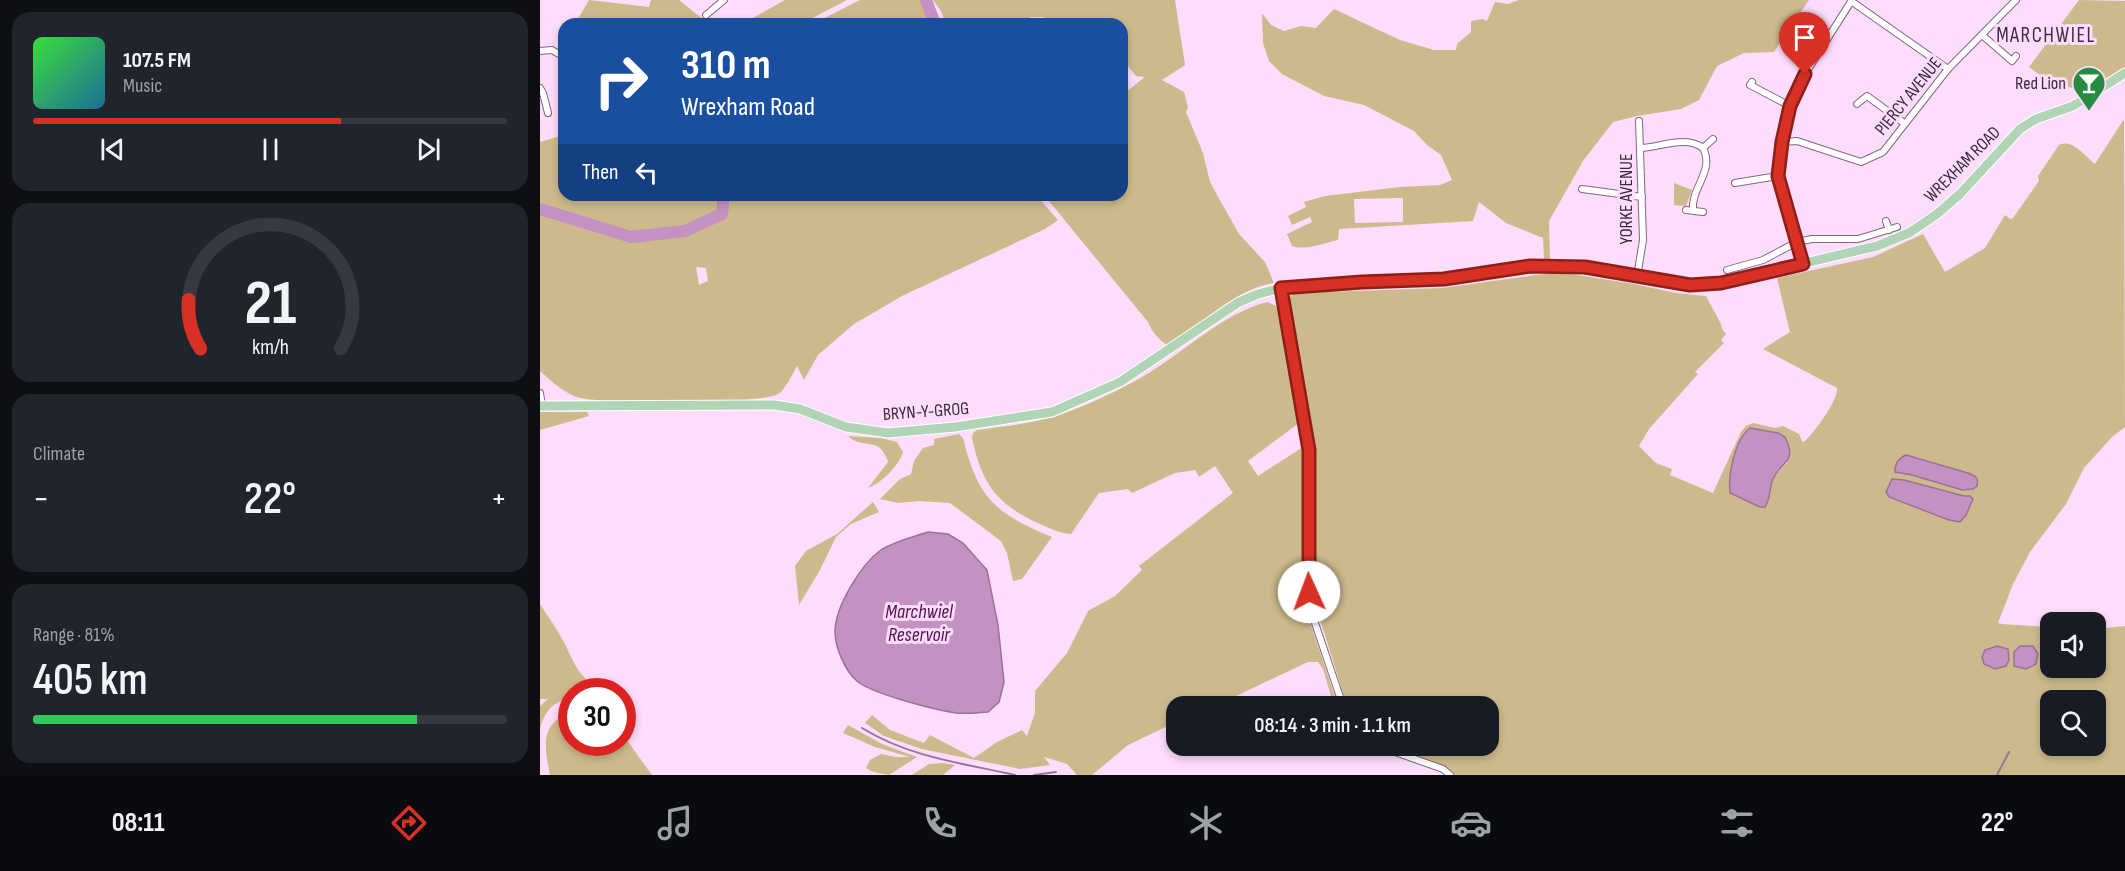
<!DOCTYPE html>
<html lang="en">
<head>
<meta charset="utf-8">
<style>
  body { margin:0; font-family:"Sofia Sans Condensed",sans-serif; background:#20242c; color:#f1f3f6; height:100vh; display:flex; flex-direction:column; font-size:22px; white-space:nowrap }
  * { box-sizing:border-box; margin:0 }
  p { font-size:20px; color:#9ea1a6 }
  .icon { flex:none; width:33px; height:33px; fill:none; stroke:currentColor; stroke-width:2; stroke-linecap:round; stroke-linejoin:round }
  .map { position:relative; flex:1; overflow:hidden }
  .details { display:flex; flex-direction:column; gap:12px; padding:12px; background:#0d0f14; width:540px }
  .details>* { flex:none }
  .top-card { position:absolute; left:18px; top:18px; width:570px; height:183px; border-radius:18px; box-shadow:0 3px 9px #0003; background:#1a4fa0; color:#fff; overflow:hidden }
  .tools { position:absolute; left:1500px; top:612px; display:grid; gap:12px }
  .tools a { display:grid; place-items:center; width:66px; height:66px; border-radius:12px; background:#171b24; box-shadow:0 3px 9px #0003; font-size:30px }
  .speed { position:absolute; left:18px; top:678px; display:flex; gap:12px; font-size:30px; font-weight:700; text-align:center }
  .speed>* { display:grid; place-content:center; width:78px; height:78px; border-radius:50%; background:#171b24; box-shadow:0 3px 9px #0003; line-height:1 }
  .speed .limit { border:9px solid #d22; background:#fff; color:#111 }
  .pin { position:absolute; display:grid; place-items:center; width:51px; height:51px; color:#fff; margin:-62px -26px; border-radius:50% 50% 50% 0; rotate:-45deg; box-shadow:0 0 6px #0007 }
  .pin .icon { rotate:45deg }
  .me { position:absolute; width:66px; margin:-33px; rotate:358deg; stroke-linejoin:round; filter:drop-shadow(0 0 4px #0008) }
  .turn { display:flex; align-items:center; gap:21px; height:126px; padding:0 24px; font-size:27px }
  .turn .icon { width:78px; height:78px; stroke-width:2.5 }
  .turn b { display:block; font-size:42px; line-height:51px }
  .then { display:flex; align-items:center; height:57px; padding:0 24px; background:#0003; gap:12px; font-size:22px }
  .big { font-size:45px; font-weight:600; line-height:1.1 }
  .details .card { flex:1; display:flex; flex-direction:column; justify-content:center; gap:9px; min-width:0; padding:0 21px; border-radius:18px; background:#20242c }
  .details .dial { align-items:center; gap:0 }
  .dial svg { height:156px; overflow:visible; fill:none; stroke:#363941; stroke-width:7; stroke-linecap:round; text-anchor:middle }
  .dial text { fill:#f1f3f6; stroke:none }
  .song { display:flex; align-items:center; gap:18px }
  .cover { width:72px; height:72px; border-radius:9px; background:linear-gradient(135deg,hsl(120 70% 55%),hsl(200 70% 35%)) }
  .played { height:6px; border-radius:3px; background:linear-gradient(90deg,#d93025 65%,#363941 65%) }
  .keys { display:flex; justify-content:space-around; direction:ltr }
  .heat { display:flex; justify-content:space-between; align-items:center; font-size:33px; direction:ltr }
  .charge { height:9px; border-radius:4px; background:linear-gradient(90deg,#34c759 81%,#363941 0) }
  .trip { position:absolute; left:626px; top:696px; width:333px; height:60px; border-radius:18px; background:#171b24; box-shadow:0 3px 9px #0003; font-weight:600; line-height:60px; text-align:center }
  .tab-bar { display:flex; height:96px; justify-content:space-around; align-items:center; background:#090b0e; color:#9ea1a6 }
  .tab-bar .icon { width:42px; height:42px }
  .tab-bar .selected { color:#d93025 }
  .tab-bar b { font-size:27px; color:#f1f3f6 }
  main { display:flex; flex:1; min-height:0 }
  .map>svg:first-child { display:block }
  .green { fill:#cdba8c; fill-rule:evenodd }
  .water { fill:#c491c2; stroke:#9a7298; stroke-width:1.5 }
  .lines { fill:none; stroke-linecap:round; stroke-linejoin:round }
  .stream { stroke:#9a7298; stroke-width:2 }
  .river { stroke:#c491c2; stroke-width:12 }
  .street-casing { stroke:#836682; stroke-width:8 }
  .primary-casing { stroke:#fff; stroke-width:11 }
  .street { stroke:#fff; stroke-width:6 }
  .primary { stroke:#b0d4b5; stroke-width:9 }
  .route-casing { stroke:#8d1f18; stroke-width:15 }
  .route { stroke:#d93025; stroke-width:10 }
  .labels { text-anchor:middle; stroke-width:6; stroke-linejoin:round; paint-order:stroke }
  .poi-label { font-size:18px; fill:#372b37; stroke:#fedcfc; text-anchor:end }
  .street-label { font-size:18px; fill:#372b37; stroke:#fedcfc }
  .water-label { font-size:20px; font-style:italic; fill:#501150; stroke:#fedcfc }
  .quarter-label { font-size:21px; letter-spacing:1.5px; fill:#442a43; stroke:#fedcfc }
</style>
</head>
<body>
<main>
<section class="details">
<div class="card">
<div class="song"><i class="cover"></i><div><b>107.5 FM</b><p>Music</p></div></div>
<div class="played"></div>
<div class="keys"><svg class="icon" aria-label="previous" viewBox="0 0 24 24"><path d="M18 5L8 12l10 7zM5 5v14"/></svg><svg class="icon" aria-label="pause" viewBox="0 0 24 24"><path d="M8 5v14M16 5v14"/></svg><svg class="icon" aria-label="next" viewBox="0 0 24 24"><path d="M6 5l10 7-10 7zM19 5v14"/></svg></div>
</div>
<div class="card dial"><svg viewBox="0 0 100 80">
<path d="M14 69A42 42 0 1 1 86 69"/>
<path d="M14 69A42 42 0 0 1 8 44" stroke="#d93025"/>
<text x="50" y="56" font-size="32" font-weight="700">21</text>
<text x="50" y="72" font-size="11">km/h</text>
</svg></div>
<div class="card"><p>Climate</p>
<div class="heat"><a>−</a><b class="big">22°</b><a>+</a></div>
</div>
<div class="card"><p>Range · 81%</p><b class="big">405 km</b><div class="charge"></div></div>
</section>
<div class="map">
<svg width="1585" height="775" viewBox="0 0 1585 775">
  <rect width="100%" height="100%" fill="#fedcfc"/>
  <g class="green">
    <polygon points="49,0 109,7 111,0 139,0 169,24 35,24"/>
    <polygon points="245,0 307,0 261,24 202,24"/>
    <polygon points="320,0 382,0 391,24 273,24"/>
    <path d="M393 0H635L645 65 622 80 644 92 648 107 646 112 663 153 670 182 677 195 699 234 725 262 734 283C692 290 662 326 627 345 618 339 612 332 608 322L509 201 500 195H582V95L605 77 596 76 588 66 582 70V24H509L503 17H491L481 24H406L401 11Z"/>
    <path d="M979 0H1269L1234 52 1204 53 1177 66 1159 100 1141 109 1097 116 1073 122 1043 161 1009 221 1010 259H1004L1003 238 966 223 939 202 933 221 799 229 798 240C783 243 766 251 752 246L747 234 772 222 770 217 752 225 748 216 766 207 764 202 785 196 860 187 900 185 912 180 901 155 887 145 874 131 824 105 784 96 742 74 729 61 723 43 722 13 731 25 744 31 761 26 776 28 794 9 860 40 894 50H916L917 44 931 32V21L943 19 947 21 955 2 968 4ZM863 198V222L815 223 814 199Z"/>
    <polygon points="1539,0 1585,1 1585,69 1556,87 1550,88 1547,91 1519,85 1518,88 1489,67"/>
    <path d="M1584 119 1585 427 1572 437 1544 468 1526 504 1490 552 1473 584 1458 623 1461 624 1510 627V668H1556V629L1585 626V775H915L908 769 846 746H948V706H807L776 606 772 561 775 474 747 305 751 296 757 293 902 288 1018 272 1094 284 1136 293 1166 296 1181 324 1182 329 1186 334 1181 340 1184 343 1155 372 1158 374 1109 429 1099 446 1116 463 1132 469 1130 475 1173 493 1201 432 1206 426 1213 423 1235 428 1243 426 1259 434 1262 441 1264 442C1274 433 1298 401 1297 388L1223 349 1250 332 1237 278 1333 257 1383 234 1405 272 1445 248 1465 215 1470 219 1473 218 1499 181 1498 176 1519 145C1532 138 1545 156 1555 164ZM1210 428 1238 433 1247 463 1234 476 1225 507 1196 497C1191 477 1189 463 1200 444 1203 438 1204 432 1210 428ZM1376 457 1428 473 1372 475 1355 472ZM1352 480H1365L1424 496H1430L1366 503 1349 498 1346 492ZM1510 700H1556V746H1510Z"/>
    <path d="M24 135V195H496L518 220 505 229 362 296 314 324 278 355 264 380 257 366C252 374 245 392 236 395 215 404 59 405 37 397 24 393 10 380 0 371V142ZM156 267 166 268 168 281 159 285Z"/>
    <polygon points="1134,183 1152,190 1146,206 1134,205"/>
    <path d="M728 302 736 306 742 319 759 423 708 461 718 476 763 447 766 476 765 588 768 616 798 706H794L783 669 778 662H768L675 706H636V722L588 745 552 775H537L527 764 504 757 510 765 480 769 382 749 344 736 325 723 332 715 350 730 384 743 390 735 434 758 457 742 482 730 487 736 495 713V691L527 653 548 611 575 596 602 570 599 566 693 493 675 466 659 477 655 470 635 473 592 493 588 489 559 493 531 534C519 533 511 529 500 524 456 504 442 484 432 438L433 433 437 430C458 427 480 425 501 420 530 414 576 392 602 377 641 355 685 311 728 302Z"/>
    <polygon points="0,412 47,412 49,416 0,430"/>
    <path d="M419 434 423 438C438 499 455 513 512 537L482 579 473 581 467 553 461 541 410 503 379 501 358 503 340 499 360 479 371 474 374 461 383 448 394 445V439Z"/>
    <path d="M308 436 341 438 357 442 363 452C360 465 340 484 328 488L348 462C339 434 324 451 308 436Z"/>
    <polygon points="333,502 339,512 311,524 296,537 280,570 259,605 255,566 266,551 297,534"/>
    <path d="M0 604C7 615 15 626 21 637 31 653 36 676 54 684L47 691 32 692 31 698C13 701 5 711 0 729V706L8 699H0Z"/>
    <path d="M31 712 32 742H82L83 735 112 775H10C4 745 0 724 31 712Z"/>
    <path d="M308 725 342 744 377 757 349 775C342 774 331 772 326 768L330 760 341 754 356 757H370L335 747 303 733Z"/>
    <polygon points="403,763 415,765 403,775 372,775 389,764"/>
  </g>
  <g class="water">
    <path d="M1210 428 1238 433 1245 437C1258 464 1241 460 1233 479 1229 488 1231 498 1225 507H1220L1190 493C1188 474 1195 439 1210 428Z"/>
    <path d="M1366 455 1428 473C1435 476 1439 477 1437 486L1433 489 1422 490 1372 475 1355 472C1355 463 1358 459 1366 455Z"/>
    <polygon points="1352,479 1364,480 1424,496 1430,496 1433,499 1426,515 1420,522 1409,520 1349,497 1346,492"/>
    <path d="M388 532 408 534 423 543 447 570 458 625 464 682 459 702 448 712C438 713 427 714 416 713 396 710 332 694 317 681 305 671 295 647 295 632 295 607 321 564 341 550 355 541 373 537 388 532Z"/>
    <polygon points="1457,646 1468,649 1469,660 1466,666 1455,669 1444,664 1442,657 1445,650"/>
    <polygon points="1480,646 1493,646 1498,654 1496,664 1486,669 1474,666 1474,652"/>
  </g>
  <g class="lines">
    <g class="stream">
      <path d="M322 728C369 757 421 763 475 775"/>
      <polyline points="494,775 516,772"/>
      <polyline points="1457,775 1469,752"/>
    </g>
    <g class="river">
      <polyline points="386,0 395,24"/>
      <polyline points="0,209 91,237 145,231 182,214 184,195"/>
    </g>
    <g class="street-casing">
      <g id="street">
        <polyline points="1311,1 1408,69"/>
        <polyline points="166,15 184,0"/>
        <polyline points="1442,35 1472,61 1476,56"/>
        <polyline points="0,51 12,50 24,57"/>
        <polyline points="1212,82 1210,85 1250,106"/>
        <polyline points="0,88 3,93 8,113"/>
        <polyline points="1317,104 1327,96 1364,123"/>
        <polyline points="1242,142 1257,141 1321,162 1343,152 1408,69 1476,0"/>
        <path d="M1101 148C1121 147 1146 135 1163 148L1173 139"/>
        <polyline points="1195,183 1238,176"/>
        <polyline points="1042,189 1102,197"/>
        <polyline points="1146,210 1163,212"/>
        <path d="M1153 210C1151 187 1175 171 1163 148"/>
        <polyline points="1346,221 1349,230"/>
        <polyline points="1263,264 1238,176 1242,142 1250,106 1265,74 1312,0"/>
        <polyline points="1187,270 1223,260 1257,242 1272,239 1318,239 1357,227"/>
        <polyline points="1097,277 1103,240 1099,121"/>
        <polyline points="741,288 769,450 769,592 774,620 803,706"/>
        <polyline points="0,393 2,406"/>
        <polyline points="838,746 903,769 910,775"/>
      </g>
    </g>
    <g class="primary-casing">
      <polyline id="primary" points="0,406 235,405 260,409 306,427 348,433 415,427 512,412 580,382 699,302 718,294 741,288 843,281 905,279 991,266 1045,267 1150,285 1181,283 1337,246 1369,233 1397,214 1420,194 1480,129 1496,119 1533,106 1585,73"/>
    </g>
    <use href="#street" class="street"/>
    <use href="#primary" class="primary"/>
  </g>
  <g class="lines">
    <g class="route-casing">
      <polyline id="route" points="769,592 769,450 741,288 822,282 904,279 990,266 1045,267 1150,285 1181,283 1263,264 1238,176 1242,142 1250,106 1265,74"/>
    </g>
    <use href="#route" class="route"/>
  </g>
  <defs>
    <g id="bar-pin" transform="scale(1.725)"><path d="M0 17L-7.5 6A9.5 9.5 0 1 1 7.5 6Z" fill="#278b3f" stroke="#fedcfc"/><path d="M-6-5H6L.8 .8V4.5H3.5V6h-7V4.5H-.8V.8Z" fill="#fff"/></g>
  </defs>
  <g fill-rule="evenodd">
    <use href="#bar-pin" x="1549" y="83"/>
  </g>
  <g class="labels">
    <g class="poi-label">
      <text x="1526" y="89">Red Lion</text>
    </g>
    <g class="street-label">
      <text transform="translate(1368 96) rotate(-51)" y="6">PIERCY AVENUE</text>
      <text transform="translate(1422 164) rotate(-45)" y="6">WREXHAM ROAD</text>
      <text transform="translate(1086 199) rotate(-90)" y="6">YORKE AVENUE</text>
      <text transform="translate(386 411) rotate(-4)" y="6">BRYN-Y-GROG</text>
    </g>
    <g class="water-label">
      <text x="379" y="618">Marchwiel<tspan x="379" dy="23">Reservoir</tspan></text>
    </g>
    <g class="quarter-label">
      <text x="1506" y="42">MARCHWIEL</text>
    </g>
  </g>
</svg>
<div class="tools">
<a><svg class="icon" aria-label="sound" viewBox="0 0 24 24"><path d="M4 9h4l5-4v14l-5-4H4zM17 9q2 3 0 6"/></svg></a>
<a><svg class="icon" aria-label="search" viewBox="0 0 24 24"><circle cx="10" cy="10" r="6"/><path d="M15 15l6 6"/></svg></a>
</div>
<div class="speed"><div class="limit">30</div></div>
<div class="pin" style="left:1265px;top:74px;background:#d93025"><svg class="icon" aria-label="arrive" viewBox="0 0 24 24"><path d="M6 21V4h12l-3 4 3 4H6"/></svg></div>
<svg class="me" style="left:769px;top:592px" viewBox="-20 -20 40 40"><circle r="19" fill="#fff"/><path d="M0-13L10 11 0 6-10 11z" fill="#d93025"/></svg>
<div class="trip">08:14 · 3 min · 1.1 km</div>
<div class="top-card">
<div class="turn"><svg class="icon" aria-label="right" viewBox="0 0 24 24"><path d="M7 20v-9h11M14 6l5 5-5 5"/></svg><div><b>310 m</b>Wrexham Road</div></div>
<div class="then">Then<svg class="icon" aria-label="left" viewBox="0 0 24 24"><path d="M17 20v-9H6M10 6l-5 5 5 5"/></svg></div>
</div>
</div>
</main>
<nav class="tab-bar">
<b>08:11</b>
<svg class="icon selected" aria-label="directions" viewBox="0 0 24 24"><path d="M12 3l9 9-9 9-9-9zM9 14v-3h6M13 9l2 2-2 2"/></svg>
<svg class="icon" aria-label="music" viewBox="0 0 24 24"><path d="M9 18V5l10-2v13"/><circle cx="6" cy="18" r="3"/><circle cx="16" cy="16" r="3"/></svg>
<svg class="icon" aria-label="phone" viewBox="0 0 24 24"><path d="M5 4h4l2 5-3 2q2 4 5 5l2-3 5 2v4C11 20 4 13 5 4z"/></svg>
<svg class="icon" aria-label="climate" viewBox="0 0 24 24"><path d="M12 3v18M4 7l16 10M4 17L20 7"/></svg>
<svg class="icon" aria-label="car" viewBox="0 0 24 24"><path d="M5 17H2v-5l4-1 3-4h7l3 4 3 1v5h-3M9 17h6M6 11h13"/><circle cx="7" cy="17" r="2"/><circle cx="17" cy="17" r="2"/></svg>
<svg class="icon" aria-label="filters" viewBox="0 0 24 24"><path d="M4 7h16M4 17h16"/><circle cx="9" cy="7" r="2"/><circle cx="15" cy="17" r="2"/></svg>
<b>22°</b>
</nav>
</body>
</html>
